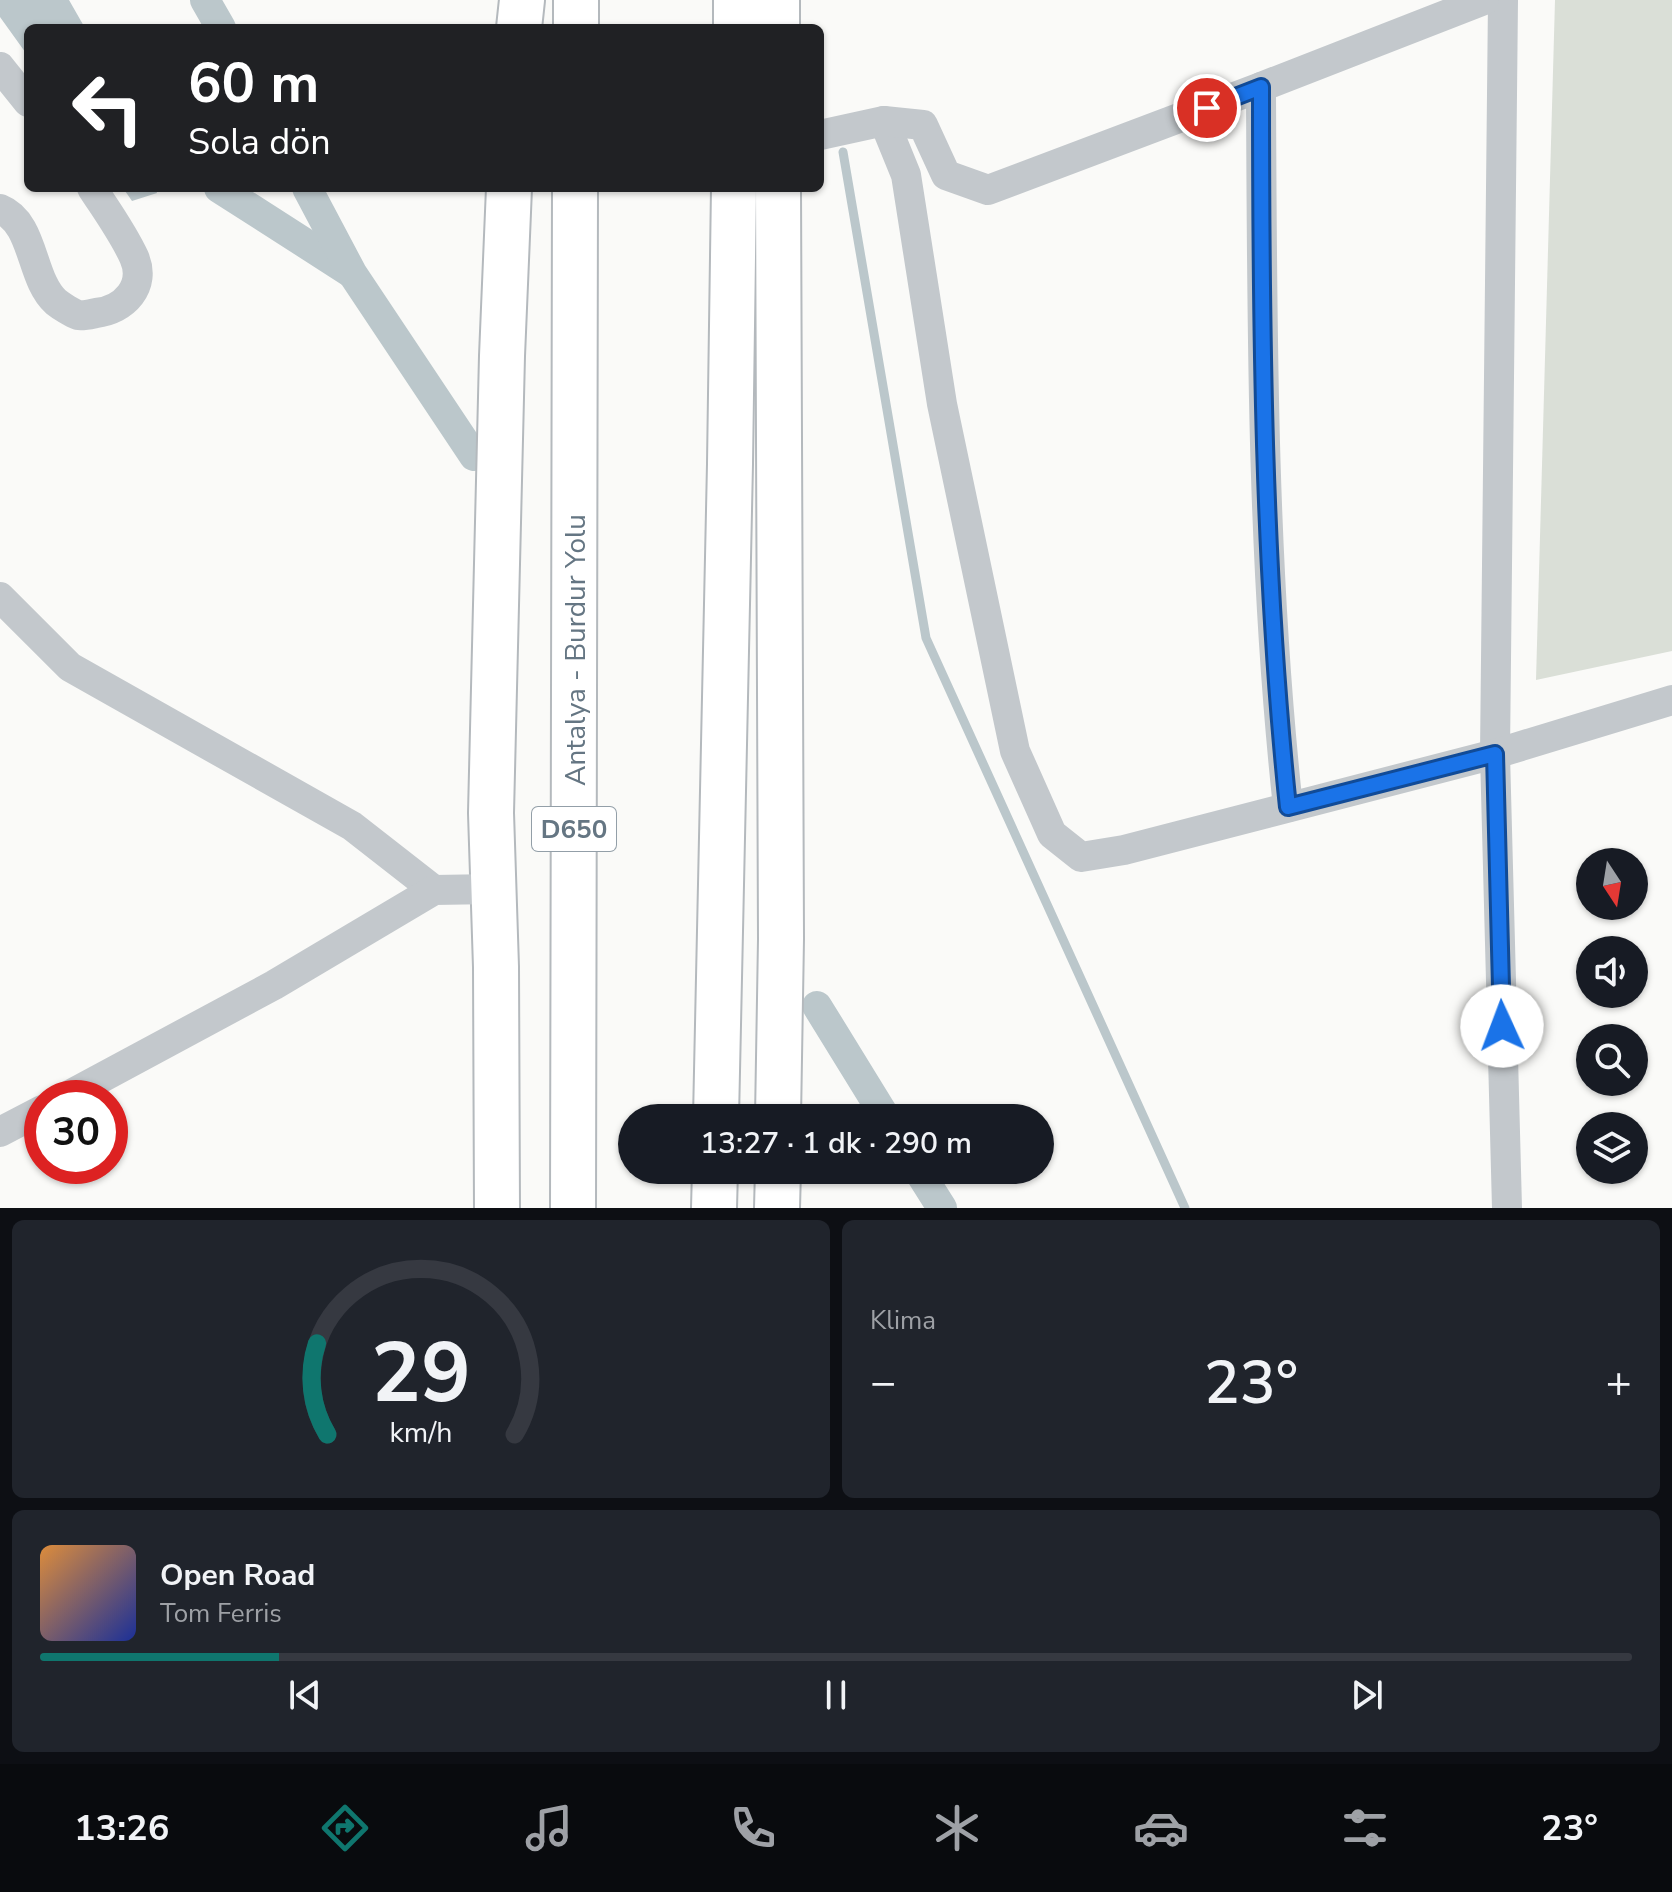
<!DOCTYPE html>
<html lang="tr">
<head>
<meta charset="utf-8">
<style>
  body { margin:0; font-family:"Nunito Sans",sans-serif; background:#20242c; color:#f1f3f6; height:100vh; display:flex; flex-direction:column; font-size:30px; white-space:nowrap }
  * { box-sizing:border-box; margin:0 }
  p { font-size:26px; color:#9ea1a6 }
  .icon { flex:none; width:44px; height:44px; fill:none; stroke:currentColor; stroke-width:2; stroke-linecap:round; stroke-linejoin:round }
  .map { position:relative; height:1208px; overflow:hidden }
  .sheet { display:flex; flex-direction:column; gap:12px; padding:12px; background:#0d0f14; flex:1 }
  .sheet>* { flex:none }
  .top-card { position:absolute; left:24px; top:24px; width:800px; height:168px; border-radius:12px; box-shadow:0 2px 6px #0004; background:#202124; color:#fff; overflow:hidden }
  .needle { width:52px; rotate:168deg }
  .tools { position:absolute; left:1576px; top:848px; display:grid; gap:16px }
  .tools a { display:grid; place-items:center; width:72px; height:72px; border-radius:50%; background:#171b24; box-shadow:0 2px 6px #0004; font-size:40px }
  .speed { position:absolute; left:24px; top:1080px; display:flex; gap:16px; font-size:40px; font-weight:700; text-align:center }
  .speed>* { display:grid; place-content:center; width:104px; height:104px; border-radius:50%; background:#171b24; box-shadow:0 2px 6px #0004; line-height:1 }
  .speed .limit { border:12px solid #d22; background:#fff; color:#111 }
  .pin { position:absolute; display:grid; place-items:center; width:68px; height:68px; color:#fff; margin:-34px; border:4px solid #fff; border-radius:50%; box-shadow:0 2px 8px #0007 }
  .me { position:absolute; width:88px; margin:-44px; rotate:358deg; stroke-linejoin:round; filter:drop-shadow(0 0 6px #0008) }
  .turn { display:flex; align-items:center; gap:28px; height:168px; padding:0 32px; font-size:36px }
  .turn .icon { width:104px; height:104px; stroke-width:2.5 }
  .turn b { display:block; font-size:56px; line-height:68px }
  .big { font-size:60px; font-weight:600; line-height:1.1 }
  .sheet .widget { flex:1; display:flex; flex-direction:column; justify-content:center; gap:12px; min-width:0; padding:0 28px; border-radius:12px; background:#20242c }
  .sheet .dial { align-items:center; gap:0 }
  .dial svg { height:208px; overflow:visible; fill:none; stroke:#363941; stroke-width:7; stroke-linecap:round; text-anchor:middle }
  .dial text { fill:#f1f3f6; stroke:none }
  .song { display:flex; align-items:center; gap:24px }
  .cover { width:96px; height:96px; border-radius:12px; background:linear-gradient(135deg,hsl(30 70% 55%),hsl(230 70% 35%)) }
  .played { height:8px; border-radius:4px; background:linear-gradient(90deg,#0f766e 15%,#363941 15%) }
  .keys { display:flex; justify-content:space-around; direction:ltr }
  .heat { display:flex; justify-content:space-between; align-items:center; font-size:44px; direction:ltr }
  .sheet .tiles { flex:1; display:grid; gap:12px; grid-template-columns:1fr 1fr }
  .widget:last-child { grid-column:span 2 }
  .trip { position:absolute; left:618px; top:1104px; width:436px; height:80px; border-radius:40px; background:#171b24; box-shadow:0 2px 6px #0004; font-weight:600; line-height:80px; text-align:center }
  .tab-bar { display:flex; height:128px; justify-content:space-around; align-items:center; background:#090b0e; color:#9ea1a6 }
  .tab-bar .icon { width:56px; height:56px }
  .tab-bar .on { color:#0f766e }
  .tab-bar b { font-size:36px; color:#f1f3f6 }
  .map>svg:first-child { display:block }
  .green { fill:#dadfd7 }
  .water { fill:#bbc7cb }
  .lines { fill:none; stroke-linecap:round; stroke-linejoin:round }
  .stream { stroke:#bbc7cb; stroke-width:9 }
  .canal { stroke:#bbc7cb; stroke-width:30 }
  .highway-casing { stroke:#b4b9bd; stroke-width:48 }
  .minor { stroke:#c3c8cc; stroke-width:30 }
  .highway { stroke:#fff; stroke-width:44 }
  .route-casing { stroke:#114b97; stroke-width:20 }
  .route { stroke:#1a73e8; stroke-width:14 }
  .labels { text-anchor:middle; stroke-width:8; stroke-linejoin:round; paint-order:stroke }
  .shield { fill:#fff; stroke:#939fa8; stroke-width:2 }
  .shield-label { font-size:26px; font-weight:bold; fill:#657683 }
  .street-label { font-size:28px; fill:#657683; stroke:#fff }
</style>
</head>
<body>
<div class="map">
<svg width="1672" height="1208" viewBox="0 0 1672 1208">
  <rect width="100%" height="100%" fill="#fafaf8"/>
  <polygon class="green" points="1555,0 1672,0 1672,651 1536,680"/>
  <g class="water">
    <polygon points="0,0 69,0 85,28 28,28 28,56 0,17"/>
    <polygon points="123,188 155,188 157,193 132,201"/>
  </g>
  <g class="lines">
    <polyline class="stream" points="843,152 926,638 1185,1208"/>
    <g class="canal">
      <polyline points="205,0 221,28"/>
      <polyline points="219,188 350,272"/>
      <polyline points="307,188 352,273 474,456"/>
      <polyline points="817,1006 886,1118"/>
      <polyline points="918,1170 942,1208"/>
    </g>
    <g class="highway-casing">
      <g id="highway">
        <polyline points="777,0 777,28"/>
        <polyline points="519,28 522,0"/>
        <polyline points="576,28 576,0"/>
        <polyline points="736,28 736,0"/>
        <polyline points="778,188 781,939 778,1118"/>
        <polyline points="716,1118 730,464 734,188"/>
        <polyline points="497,1208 496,967 491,813 502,356 509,188"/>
        <polyline points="573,1208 575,188"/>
        <polyline points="714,1208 715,1170"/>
        <polyline points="777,1208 778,1170"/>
      </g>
    </g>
    <g class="minor">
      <polyline points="1503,0 1495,754 1507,1208"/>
      <polyline points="0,67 28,102"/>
      <polyline points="884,121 906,175 942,404 1015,751 1052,834 1081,857 1124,850 1495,754 1672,700"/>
      <polyline points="820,135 884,121 923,125 946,175 988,190 1261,87"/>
      <path d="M0 209C35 223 30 279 56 302 61 306 72 313 78 315 83 316 91 314 96 313 124 310 147 286 134 257 123 233 107 211 92 188"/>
      <polyline points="0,597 70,667 352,826 434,890"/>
      <path d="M1288 807C1262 568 1262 328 1261 87L1484 0"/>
      <polyline points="64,1098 274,985 434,890 494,889"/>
      <polyline points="0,1132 42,1110"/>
    </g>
    <use href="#highway" class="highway"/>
  </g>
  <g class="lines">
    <g class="route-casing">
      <path id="route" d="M1207 108 1261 87C1261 328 1263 568 1288 807L1495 754 1502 1026"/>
    </g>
    <use href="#route" class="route"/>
  </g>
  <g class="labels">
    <rect class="shield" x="532" y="807" width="84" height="44" rx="6"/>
    <g class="shield-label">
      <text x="574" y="838">D650</text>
    </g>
    <g class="street-label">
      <text transform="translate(575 650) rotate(-90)" y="10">Antalya - Burdur Yolu</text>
    </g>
  </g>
</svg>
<div class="tools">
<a><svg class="needle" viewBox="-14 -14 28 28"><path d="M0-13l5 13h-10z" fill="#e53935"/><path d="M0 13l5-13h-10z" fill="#9ea1a6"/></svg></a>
<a><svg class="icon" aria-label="sound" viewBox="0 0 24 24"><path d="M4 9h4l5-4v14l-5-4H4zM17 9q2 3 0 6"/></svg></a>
<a><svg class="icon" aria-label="search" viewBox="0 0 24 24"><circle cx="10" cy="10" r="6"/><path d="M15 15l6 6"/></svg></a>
<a><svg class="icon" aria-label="layers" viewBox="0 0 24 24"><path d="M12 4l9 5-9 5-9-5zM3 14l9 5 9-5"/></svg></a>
</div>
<div class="speed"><div class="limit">30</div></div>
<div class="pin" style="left:1207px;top:108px;background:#d93025"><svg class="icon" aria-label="arrive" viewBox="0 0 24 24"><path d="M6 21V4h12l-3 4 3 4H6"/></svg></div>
<svg class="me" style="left:1502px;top:1026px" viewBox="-20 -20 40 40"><circle r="19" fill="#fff"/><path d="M0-13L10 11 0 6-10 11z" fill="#1a73e8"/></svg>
<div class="trip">13:27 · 1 dk · 290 m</div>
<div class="top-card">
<div class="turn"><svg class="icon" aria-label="left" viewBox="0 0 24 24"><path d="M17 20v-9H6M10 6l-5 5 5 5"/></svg><div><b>60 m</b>Sola dön</div></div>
</div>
</div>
<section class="sheet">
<div class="tiles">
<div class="widget dial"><svg viewBox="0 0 100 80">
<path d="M14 69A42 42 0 1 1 86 69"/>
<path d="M14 69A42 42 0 0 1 10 34" stroke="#0f766e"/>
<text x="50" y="56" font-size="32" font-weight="700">29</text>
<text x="50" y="72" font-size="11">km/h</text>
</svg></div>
<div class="widget"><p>Klima</p>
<div class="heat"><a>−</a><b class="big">23°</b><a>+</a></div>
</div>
<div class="widget">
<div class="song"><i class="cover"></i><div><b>Open Road</b><p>Tom Ferris</p></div></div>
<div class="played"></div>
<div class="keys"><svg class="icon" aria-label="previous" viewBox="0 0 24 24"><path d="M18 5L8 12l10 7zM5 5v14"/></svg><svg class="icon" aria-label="pause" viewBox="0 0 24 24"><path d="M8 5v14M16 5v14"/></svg><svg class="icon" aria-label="next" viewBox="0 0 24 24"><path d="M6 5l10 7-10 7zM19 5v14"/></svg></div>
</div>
</div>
</section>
<nav class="tab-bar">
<b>13:26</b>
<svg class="icon on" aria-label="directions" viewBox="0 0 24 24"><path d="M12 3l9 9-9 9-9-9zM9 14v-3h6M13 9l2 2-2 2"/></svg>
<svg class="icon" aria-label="music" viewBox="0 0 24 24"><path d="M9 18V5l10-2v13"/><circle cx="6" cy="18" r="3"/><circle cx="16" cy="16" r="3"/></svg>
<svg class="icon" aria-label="phone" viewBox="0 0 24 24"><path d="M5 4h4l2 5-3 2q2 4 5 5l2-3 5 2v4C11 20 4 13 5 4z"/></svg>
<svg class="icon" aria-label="climate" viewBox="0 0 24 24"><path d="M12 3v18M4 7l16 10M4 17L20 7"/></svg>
<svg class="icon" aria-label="car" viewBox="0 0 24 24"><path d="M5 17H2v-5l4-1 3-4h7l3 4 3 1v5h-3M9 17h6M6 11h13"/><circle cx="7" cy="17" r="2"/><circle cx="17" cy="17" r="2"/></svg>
<svg class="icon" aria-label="filters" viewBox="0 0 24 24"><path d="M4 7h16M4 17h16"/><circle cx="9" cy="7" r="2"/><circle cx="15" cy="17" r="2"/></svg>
<b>23°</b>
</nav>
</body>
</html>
